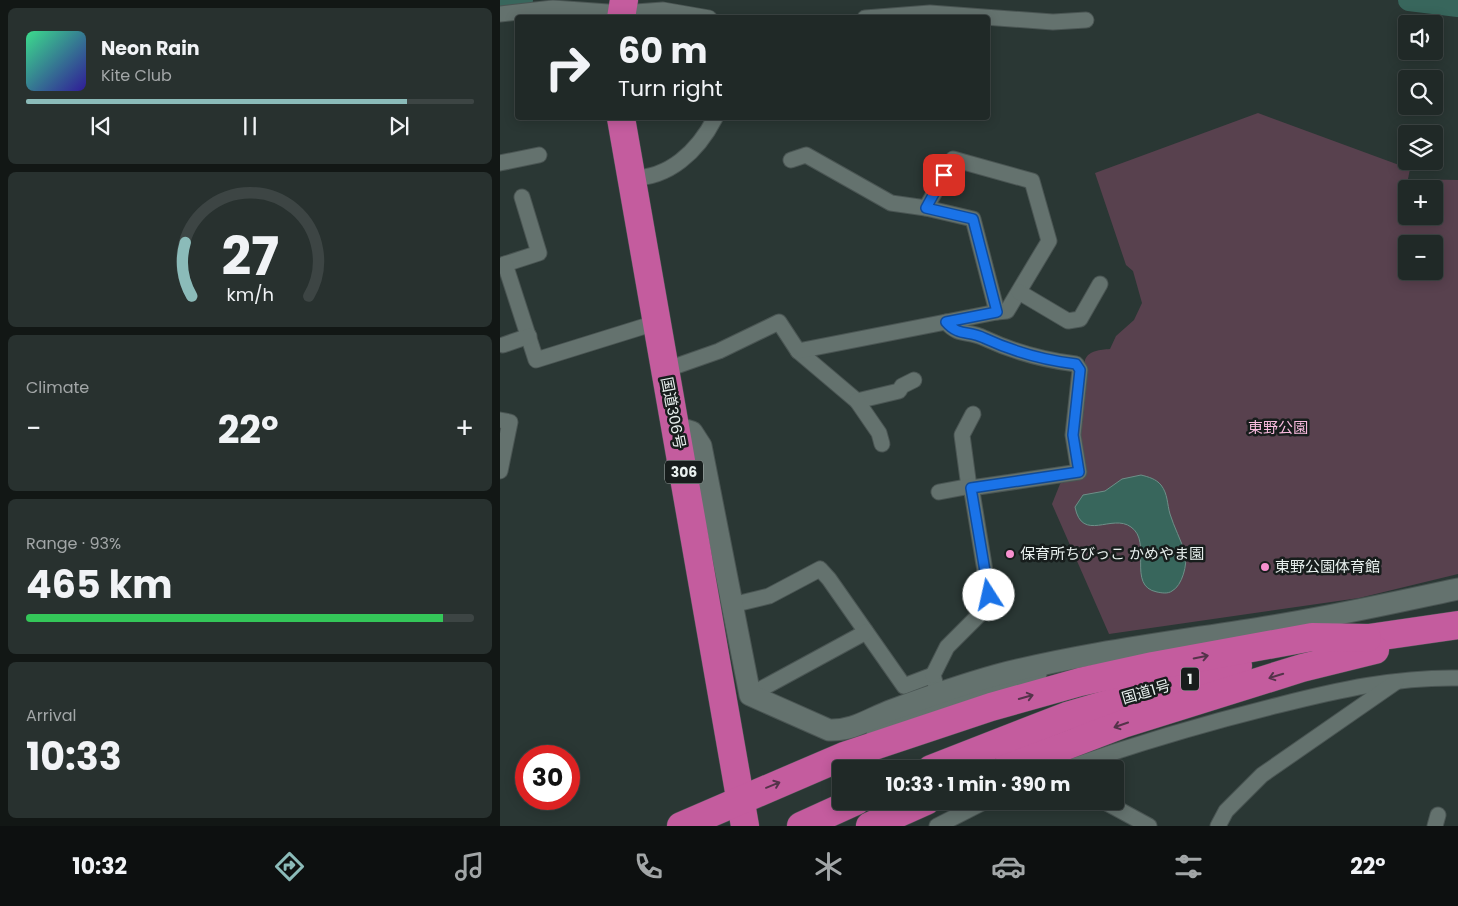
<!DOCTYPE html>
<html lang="en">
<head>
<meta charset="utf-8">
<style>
  body { margin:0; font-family:Poppins,"Noto Sans JP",sans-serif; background:#28312f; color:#f1f3f6; height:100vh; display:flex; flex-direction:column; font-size:19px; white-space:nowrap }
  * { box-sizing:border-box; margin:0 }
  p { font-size:16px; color:#a2a6a7 }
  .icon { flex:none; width:28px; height:28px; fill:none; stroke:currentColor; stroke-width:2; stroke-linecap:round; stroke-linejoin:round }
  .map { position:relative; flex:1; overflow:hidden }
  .side { display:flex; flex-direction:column; gap:8px; padding:8px; background:#121715; width:500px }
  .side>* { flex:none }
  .hud { position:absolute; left:15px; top:15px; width:475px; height:105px; border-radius:5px; box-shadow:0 2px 12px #0003,0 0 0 1px #3d4544; background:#202927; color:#f1f3f6; overflow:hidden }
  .fabs { position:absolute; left:898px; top:15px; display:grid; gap:10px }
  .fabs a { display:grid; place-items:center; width:45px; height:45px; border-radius:5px; background:#202927; box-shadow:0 2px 12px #0003,0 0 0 1px #3d4544; font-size:25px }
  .speed { position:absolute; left:15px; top:745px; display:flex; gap:10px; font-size:25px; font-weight:700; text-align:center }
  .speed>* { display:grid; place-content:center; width:65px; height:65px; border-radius:50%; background:#202927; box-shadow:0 2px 12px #0003,0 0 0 1px #3d4544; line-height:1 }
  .speed .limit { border:8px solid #d22; background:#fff; color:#111 }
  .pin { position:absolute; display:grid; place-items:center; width:42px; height:42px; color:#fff; margin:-21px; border-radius:10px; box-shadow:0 2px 8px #0006 }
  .me { position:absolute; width:55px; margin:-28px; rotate:350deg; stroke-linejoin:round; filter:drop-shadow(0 0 4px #0008) }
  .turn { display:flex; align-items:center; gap:18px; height:105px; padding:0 20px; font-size:22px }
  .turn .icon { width:65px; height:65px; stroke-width:2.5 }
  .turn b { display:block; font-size:35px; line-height:42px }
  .big { font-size:38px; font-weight:700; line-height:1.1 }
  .side .widget { flex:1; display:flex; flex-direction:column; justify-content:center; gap:8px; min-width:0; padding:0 18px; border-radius:8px; background:#28312f }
  .side .dial { align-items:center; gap:0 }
  .dial svg { height:130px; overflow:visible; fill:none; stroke:#3d4544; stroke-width:7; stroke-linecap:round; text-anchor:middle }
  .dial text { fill:#f1f3f6; stroke:none }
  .song { display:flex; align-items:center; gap:15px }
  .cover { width:60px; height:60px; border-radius:8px; background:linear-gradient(135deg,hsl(150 70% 55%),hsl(250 70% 35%)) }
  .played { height:5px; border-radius:2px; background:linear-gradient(90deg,#8bbbb9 85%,#3d4544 85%) }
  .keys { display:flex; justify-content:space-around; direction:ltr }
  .heat { display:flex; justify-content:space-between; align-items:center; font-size:28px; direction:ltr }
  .charge { height:8px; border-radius:4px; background:linear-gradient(90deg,#34c759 93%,#3d4544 0) }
  .trip { position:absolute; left:332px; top:760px; width:292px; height:50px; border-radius:5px; background:#202927; box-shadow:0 2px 12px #0003,0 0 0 1px #3d4544; font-weight:700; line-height:50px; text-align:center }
  .tab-bar { display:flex; height:80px; justify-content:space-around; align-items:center; background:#0d1010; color:#a2a6a7 }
  .tab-bar .icon { width:35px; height:35px }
  .tab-bar .on { color:#8bbbb9 }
  .tab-bar b { font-size:22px; color:#f1f3f6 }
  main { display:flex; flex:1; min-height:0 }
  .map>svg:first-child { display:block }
  .green { fill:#58414e; fill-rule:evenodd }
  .water { fill:#38665c; stroke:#6d8f88 }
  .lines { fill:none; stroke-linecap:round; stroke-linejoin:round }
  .river { stroke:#38665c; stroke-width:22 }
  .street-casing { stroke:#4a5553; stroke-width:17 }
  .secondary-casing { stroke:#4a5553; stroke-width:23 }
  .highway-casing { stroke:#4a5553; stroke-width:29 }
  .street { stroke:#64726e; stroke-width:15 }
  .secondary { stroke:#64726e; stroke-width:21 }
  .highway { stroke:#c45c9e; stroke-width:28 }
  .oneway { stroke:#54334a }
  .route-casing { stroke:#114b97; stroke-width:12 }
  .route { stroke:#1a73e8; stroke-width:9 }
  .poi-dot { fill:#f790cf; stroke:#171d1c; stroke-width:2 }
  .labels { text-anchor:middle; stroke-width:5; stroke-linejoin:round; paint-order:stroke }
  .shield { fill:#171d1c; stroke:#a9b1af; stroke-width:1 }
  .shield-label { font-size:14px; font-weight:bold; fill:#e8f0ee }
  .street-label { font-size:15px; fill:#e8f0ee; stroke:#171d1c }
  .park-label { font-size:15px; fill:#f8bbde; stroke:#171d1c }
  .poi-label { font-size:15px; fill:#e8f0ee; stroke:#171d1c; text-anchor:start }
</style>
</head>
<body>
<main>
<section class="side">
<div class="widget">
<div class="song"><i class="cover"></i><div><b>Neon Rain</b><p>Kite Club</p></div></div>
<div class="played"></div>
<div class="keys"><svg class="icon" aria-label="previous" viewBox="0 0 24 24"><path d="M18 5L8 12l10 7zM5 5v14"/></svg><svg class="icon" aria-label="pause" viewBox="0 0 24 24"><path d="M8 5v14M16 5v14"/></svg><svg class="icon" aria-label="next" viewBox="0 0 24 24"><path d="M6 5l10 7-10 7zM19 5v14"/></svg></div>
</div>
<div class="widget dial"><svg viewBox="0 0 100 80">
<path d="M14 69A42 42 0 1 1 86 69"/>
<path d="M14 69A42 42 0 0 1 10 36" stroke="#8bbbb9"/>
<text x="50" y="56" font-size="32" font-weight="700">27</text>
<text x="50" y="72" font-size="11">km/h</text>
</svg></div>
<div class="widget"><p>Climate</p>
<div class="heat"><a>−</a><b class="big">22°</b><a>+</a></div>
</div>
<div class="widget"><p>Range · 93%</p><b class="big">465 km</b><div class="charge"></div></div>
<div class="widget"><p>Arrival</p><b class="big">10:33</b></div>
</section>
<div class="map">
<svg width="958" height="826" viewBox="0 0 958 826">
  <rect width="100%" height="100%" fill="#2a3734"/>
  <path class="green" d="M758 113 910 169 908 179 958 180V574L859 598 609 634 552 504 560 484 574 467 585 360C589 350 600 350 610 349L616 336 634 320 642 303 633 271 626 265 595 173ZM906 189H934V216H906ZM906 244H934V271H906Z"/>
  <path class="water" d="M641 475C649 477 656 479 661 485 668 494 667 504 670 514 674 527 681 540 685 553 688 564 682 586 672 591 668 594 662 593 657 592 626 586 653 542 631 527 612 513 582 543 575 507L583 495 605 491 622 479Z"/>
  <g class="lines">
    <g class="river">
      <polyline points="909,0 958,6"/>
      <polyline points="0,4 22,0"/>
    </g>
    <g class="street-casing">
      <g id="street">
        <polyline points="0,14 53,8 122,13 163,10 209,18"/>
        <polyline points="365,18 430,13 553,22 586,20"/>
        <polyline points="0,163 39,155"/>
        <path d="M130 178C169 179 198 151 215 118"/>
        <polyline points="426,208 453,159 532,181 549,241 507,311 497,312"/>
        <polyline points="5,264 39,253 22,197"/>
        <polyline points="0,266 5,264 36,360 155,323"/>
        <polyline points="519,292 568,321 580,319 600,284"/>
        <path d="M446 322C459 337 468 330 484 338 514 352 543 360 576 364L580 370 573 435 579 472 471 488"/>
        <polyline points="3,345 29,336"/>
        <polyline points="298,351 357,401 399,391 402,386 414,380"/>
        <polyline points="165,370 219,351 279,322 298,351 497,312 473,219 426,208 391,203 306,155 291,160"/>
        <polyline points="357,401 379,433 382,444"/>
        <polyline points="0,420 10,422 0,471"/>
        <polyline points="469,487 462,435 473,414"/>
        <polyline points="232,605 269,596 320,569 329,579 404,686 433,675 438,693"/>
        <polyline points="433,675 447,647 482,612 489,595 471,486 439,492"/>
        <polyline points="250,695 366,632"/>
        <polyline points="374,735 421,714 539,674"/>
        <path d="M564 769C635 744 706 723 779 705 838 690 896 677 958 678"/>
        <polyline points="603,801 649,826"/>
        <polyline points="437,826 486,801"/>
        <polyline points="718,826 726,811 762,775 896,682"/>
        <polyline points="935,826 938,815"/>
      </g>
    </g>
    <g class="secondary-casing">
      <path id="secondary" d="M176 427 192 432 201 446 250 695 329 730C354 731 370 718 392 710 427 697 461 685 497 675 587 652 681 641 772 626 835 616 896 602 958 589"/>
    </g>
    <g class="highway-casing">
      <g id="highway">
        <polyline points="121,18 124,0"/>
        <polyline points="121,118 245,826"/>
        <polyline points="848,641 958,625"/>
        <polyline points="431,769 567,716 738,666"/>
        <polyline points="505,769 623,724 802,668 875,650"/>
        <polyline points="181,826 344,756 491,707 580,682 653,666 812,637 867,638"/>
        <polyline points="301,826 356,801"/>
        <polyline points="370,826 426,801"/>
      </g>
    </g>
    <use href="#street" class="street"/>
    <use href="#secondary" class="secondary"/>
    <use href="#highway" class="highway"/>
  </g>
  <defs><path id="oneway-shaft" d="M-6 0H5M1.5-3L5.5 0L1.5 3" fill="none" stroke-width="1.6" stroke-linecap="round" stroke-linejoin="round" transform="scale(1.25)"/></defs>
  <g class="oneway">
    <use href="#oneway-shaft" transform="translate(701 657) rotate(-11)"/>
    <use href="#oneway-shaft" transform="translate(776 676) rotate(163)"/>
    <use href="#oneway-shaft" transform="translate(526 697) rotate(-16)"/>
    <use href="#oneway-shaft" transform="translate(621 725) rotate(161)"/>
    <use href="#oneway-shaft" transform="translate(273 785) rotate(-22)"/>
  </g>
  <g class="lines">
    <g class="route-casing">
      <path id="route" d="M444 175 426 208 473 219 497 312 446 322C459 337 468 330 484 338 514 352 543 360 576 364L580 370 573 435 579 472 471 488 489 595"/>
    </g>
    <use href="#route" class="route"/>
  </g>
  <g class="poi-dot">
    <circle cx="510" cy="554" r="5"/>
    <circle cx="765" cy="567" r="5"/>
  </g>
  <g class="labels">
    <g class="shield">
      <rect x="165" y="460.5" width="38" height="23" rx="4"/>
      <rect x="681" y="667.5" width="18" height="23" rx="4"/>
    </g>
    <g class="shield-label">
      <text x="184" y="477">306</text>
      <text x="690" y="684">1</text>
    </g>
    <g class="street-label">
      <text transform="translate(173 413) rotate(79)" y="5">国道306号</text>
      <text transform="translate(646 692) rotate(-16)" y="5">国道1号</text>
    </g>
    <g class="park-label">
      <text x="778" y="433">東野公園</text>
    </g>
    <g class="poi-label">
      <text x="520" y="559">保育所ちびっこ かめやま園</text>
      <text x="775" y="572">東野公園体育館</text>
    </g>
  </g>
</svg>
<div class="fabs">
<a><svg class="icon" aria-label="sound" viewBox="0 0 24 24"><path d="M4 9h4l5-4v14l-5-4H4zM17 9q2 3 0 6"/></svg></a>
<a><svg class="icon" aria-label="search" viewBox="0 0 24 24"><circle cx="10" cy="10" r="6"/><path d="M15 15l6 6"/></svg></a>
<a><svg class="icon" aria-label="layers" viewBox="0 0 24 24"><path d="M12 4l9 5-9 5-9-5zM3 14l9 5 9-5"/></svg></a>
<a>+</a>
<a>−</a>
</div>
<div class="speed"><div class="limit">30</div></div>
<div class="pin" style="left:444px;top:175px;background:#d93025"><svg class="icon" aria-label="arrive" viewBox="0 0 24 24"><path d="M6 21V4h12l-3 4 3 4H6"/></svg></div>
<svg class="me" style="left:489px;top:595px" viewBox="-20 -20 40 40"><circle r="19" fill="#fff"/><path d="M0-13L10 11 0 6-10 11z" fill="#1a73e8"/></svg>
<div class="trip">10:33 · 1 min · 390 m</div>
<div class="hud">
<div class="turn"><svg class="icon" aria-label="right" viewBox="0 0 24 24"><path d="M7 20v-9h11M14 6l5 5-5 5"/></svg><div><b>60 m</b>Turn right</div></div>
</div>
</div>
</main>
<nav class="tab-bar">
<b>10:32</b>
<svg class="icon on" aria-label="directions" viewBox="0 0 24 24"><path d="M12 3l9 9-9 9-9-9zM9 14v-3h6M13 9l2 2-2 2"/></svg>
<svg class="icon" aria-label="music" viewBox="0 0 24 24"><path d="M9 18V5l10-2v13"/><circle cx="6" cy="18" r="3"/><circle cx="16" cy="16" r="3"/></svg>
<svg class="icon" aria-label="phone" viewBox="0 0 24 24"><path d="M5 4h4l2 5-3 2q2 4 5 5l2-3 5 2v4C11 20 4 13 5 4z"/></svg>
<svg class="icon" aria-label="climate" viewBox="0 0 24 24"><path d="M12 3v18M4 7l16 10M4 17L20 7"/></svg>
<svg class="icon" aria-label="car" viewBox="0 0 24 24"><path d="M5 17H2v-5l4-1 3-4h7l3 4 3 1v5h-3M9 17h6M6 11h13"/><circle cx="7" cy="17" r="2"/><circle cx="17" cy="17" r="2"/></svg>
<svg class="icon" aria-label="filters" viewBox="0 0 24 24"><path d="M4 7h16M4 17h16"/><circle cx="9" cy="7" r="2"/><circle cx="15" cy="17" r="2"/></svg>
<b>22°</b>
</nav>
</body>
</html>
